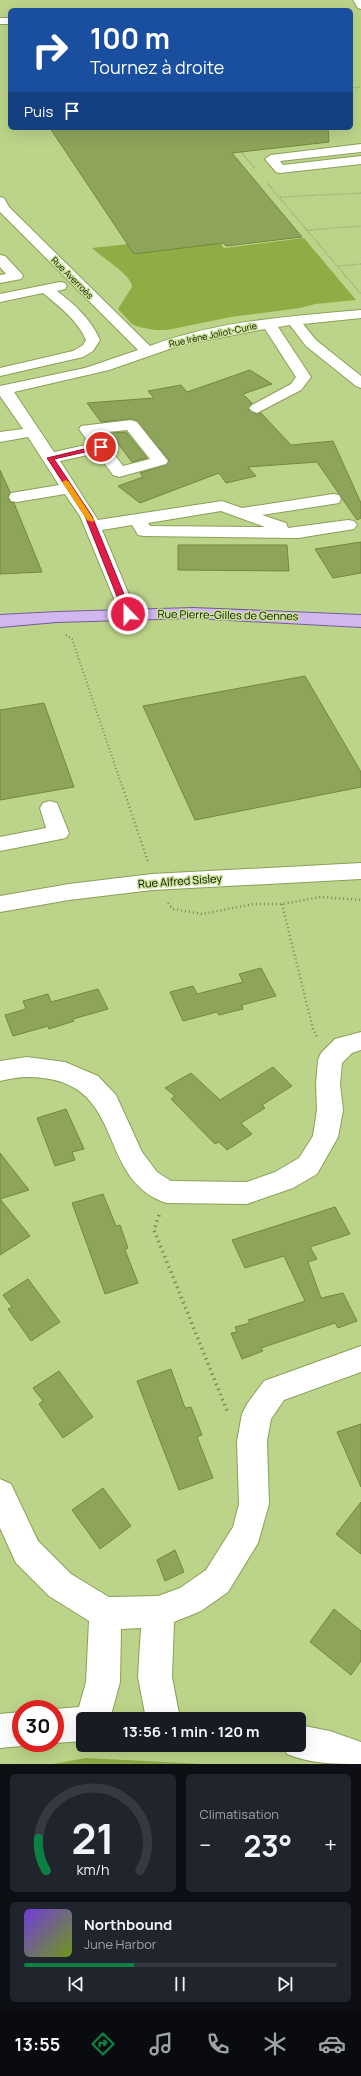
<!DOCTYPE html>
<html lang="fr">
<head>
<meta charset="utf-8">
<style>
  body { margin:0; font-family:Manrope,sans-serif; background:#20242c; color:#f1f3f6; height:100vh; display:flex; flex-direction:column; font-size:15px; white-space:nowrap }
  * { box-sizing:border-box; margin:0 }
  p { font-size:13px; color:#9ea1a6 }
  .icon { flex:none; width:22px; height:22px; fill:none; stroke:currentColor; stroke-width:2; stroke-linecap:round; stroke-linejoin:round }
  .map { position:relative; height:1764px; overflow:hidden }
  .drawer { display:flex; flex-direction:column; gap:10px; padding:10px; background:#0d0f14; flex:1 }
  .drawer>* { flex:none }
  .top-card { position:absolute; left:8px; top:8px; width:345px; height:122px; border-radius:6px; box-shadow:0 4px 16px #0002; background:#1a4fa0; color:#fff; overflow:hidden }
  .speed { position:absolute; left:12px; top:1700px; display:flex; gap:8px; font-size:20px; font-weight:700; text-align:center }
  .speed>* { display:grid; place-content:center; width:52px; height:52px; border-radius:50%; background:#171b24; box-shadow:0 4px 16px #0002; line-height:1 }
  .speed .limit { border:6px solid #d22; background:#fff; color:#111 }
  .pin { position:absolute; display:grid; place-items:center; width:34px; height:34px; color:#fff; margin:-17px; border:2px solid #fff; border-radius:50%; box-shadow:0 1px 4px #0007 }
  .me { position:absolute; width:44px; margin:-22px; rotate:338deg; stroke-linejoin:round; filter:drop-shadow(0 0 3px #0008) }
  .turn { display:flex; align-items:center; gap:14px; height:84px; padding:0 16px; font-size:18px }
  .turn .icon { width:52px; height:52px; stroke-width:2.5 }
  .turn b { display:block; font-size:28px; line-height:34px }
  .then { display:flex; align-items:center; height:38px; padding:0 16px; background:#0003; gap:8px; font-size:15px }
  .big { font-size:30px; font-weight:700; line-height:1.1 }
  .drawer .widget { flex:1; display:flex; flex-direction:column; justify-content:center; gap:6px; min-width:0; padding:0 14px; border-radius:6px; background:#20242c }
  .drawer .dial { align-items:center; gap:0 }
  .dial svg { height:104px; overflow:visible; fill:none; stroke:#363941; stroke-width:7; stroke-linecap:round; text-anchor:middle }
  .dial text { fill:#f1f3f6; stroke:none }
  .song { display:flex; align-items:center; gap:12px }
  .cover { width:48px; height:48px; border-radius:6px; background:linear-gradient(135deg,hsl(260 70% 55%),hsl(80 70% 35%)) }
  .played { height:4px; border-radius:2px; background:linear-gradient(90deg,#0b8043 35%,#363941 35%) }
  .keys { display:flex; justify-content:space-around; direction:ltr }
  .heat { display:flex; justify-content:space-between; align-items:center; font-size:22px; direction:ltr }
  .drawer .tiles { flex:1; display:grid; gap:10px; grid-template-columns:1fr 1fr }
  .widget:last-child { grid-column:span 2 }
  .trip { position:absolute; left:76px; top:1712px; width:230px; height:40px; border-radius:6px; background:#171b24; box-shadow:0 4px 16px #0002; font-weight:700; line-height:40px; text-align:center }
  .tabs { display:flex; height:64px; justify-content:space-around; align-items:center; background:#090b0e; color:#9ea1a6 }
  .tabs .icon { width:28px; height:28px }
  .tabs .active { color:#0b8043 }
  .tabs b { font-size:18px; color:#f1f3f6 }
  .map>svg:first-child { display:block }
  .green { fill:#8fac45 }
  .building { fill:#8ea45a; stroke:#73883f }
  .lines { fill:none; stroke-linecap:round; stroke-linejoin:round }
  .minor-casing { stroke:#8aa057; stroke-width:2 }
  .major-casing { stroke:#765e96; stroke-width:2 }
  .path-far3 { stroke:#7b8d57; stroke-width:1.5; stroke-dasharray:0.5 1.5; stroke-linecap:butt }
  .path-far2 { stroke:#7b8d57; stroke-width:2; stroke-dasharray:1 2.5; stroke-linecap:butt }
  .path-far1 { stroke:#7b8d57; stroke-width:2.5; stroke-dasharray:1 3; stroke-linecap:butt }
  .path { stroke:#7b8d57; stroke-width:3.5; stroke-dasharray:1.5 4; stroke-linecap:butt }
  .minor { fill:#fff; fill-rule:evenodd }
  .major { fill:#d0b7f0; fill-rule:evenodd }
  .route { fill:#e11d48; stroke:#92132f }
  .slow { fill:#f59e0b }
  .labels { text-anchor:middle; stroke-width:3; stroke-linejoin:round; paint-order:stroke }
  .far-street-label { font-size:9px; fill:#0a1100; stroke:#c9e195 }
  .street-label { font-size:11px; fill:#0a1100; stroke:#c9e195 }
</style>
</head>
<body>
<div class="map">
<svg width="361" height="1764" viewBox="0 0 361 1764">
  <rect width="100%" height="100%" fill="#bcd489"/>
  <g class="green">
    <path d="M304 238 356 300 315 304 300 308 231 317 167 330H155L139 327 132 324 118 309 132 287C132 275 102 258 92 248L128 244 135 254 220 243 224 248Z"/>
    <polygon points="86,1758 203,1764 53,1764"/>
  </g>
  <g class="building">
    <polygon points="50,128 328,128 329,142 232,153 302,237 226,246 223,243 134,254"/>
    <polygon points="250,370 272,384 243,394 252,403 248,409 256,414 261,413 291,445 333,441 361,503 361,518 357,520 317,462 248,467 256,476 226,483 219,473 140,503 118,486 143,477 140,473 166,465 169,460 137,421 131,419 101,422 87,403 154,398 148,391 181,385 187,392"/>
    <polygon points="126,432 147,458 132,462 110,433"/>
    <polygon points="0,470 10,492 8,498 10,502 14,503 42,572 0,574"/>
    <polygon points="361,542 361,573 333,578 315,549"/>
    <polygon points="178,545 287,545 289,571 178,570"/>
    <polygon points="305,676 361,772 361,787 195,820 143,706"/>
    <polygon points="44,703 74,787 0,800 0,710"/>
    <polygon points="261,968 276,996 242,1005 243,1009 219,1015 217,1012 183,1021 170,992 193,986 197,994 243,982 239,974"/>
    <polygon points="98,989 108,1009 73,1019 74,1021 49,1029 48,1026 13,1036 5,1015 26,1009 23,1001 48,994 51,1002"/>
    <polygon points="273,1067 292,1086 262,1105 265,1108 241,1123 252,1134 227,1150 219,1142 215,1144 171,1099 175,1096 165,1088 191,1073 220,1100"/>
    <polygon points="66,1109 84,1149 72,1152 75,1160 55,1166 37,1118"/>
    <polygon points="0,1153 29,1190 0,1199 30,1236 0,1255"/>
    <polygon points="103,1194 116,1226 120,1225 128,1248 125,1250 138,1283 105,1294 72,1203"/>
    <polygon points="335,1207 350,1234 310,1247 317,1259 308,1262 321,1298 343,1293 357,1321 338,1328 335,1323 261,1348 263,1351 242,1359 231,1333 237,1332 235,1327 250,1323 248,1320 305,1301 284,1256 245,1268 232,1240"/>
    <polygon points="28,1279 60,1322 31,1341 8,1309 12,1307 3,1295"/>
    <polygon points="171,1369 185,1408 191,1407 197,1422 202,1435 197,1437 213,1478 179,1490 137,1381"/>
    <polygon points="59,1371 93,1417 63,1438 39,1404 43,1401 33,1388"/>
    <polygon points="361,1424 361,1487 337,1432"/>
    <polygon points="103,1488 131,1526 100,1549 72,1510"/>
    <polygon points="361,1502 361,1554 336,1534"/>
    <polygon points="175,1550 184,1572 165,1581 157,1560"/>
    <polygon points="334,1609 361,1631 361,1661 351,1675 310,1642"/>
  </g>
  <g class="lines">
    <g class="minor-casing">
      <g id="minor">
        <polygon points="353,0 361,0 361,9 358,8"/>
        <rect x="0" y="18" width="10" height="6"/>
        <polygon points="361,144 361,152 280,161 283,165 361,156 361,164 280,173 276,172 265,159 271,155"/>
        <path d="M0 197 4 198 9 207 150 346C216 321 291 316 361 310V318L303 324 316 340 361 376V388L356 386 306 346 290 325 278 327 311 377 301 390 257 413 252 411 249 408 252 405 291 384 296 377 265 329 181 345 109 370 14 392 54 452 90 444 79 429 81 426 131 420 137 422 168 461 166 464 119 477 113 475 97 453 60 461 98 520 222 501 242 508 333 494 339 495 341 499 339 503 262 515 286 523 288 528 348 520 354 521 357 525 354 529 298 538 144 536 138 535 132 525 102 530 137 614 134 618 128 619 122 618 80 516 65 494 17 502 11 501 9 497 11 493 59 485 28 437 0 442V432L23 429 0 396V386L85 368 138 350 0 212ZM127 430 150 459 123 466 98 433ZM221 511 265 527 150 526 148 523Z"/>
        <polygon points="0,255 5,256 21,273 23,276 21,279 0,283 0,275 6,274 0,267"/>
        <path d="M60 282 65 283 67 286 65 289 57 291C75 305 91 319 100 340L93 351 83 357 0 376V368L73 351 83 345 86 340C77 320 60 307 43 293L0 302V294Z"/>
        <polygon points="50,801 57,803 69,833 66,838 0,851 0,837 46,828 40,808 43,803"/>
        <polygon points="361,863 361,879 152,890 69,900 0,912 0,896 69,884 152,874"/>
        <path d="M361 1032V1050L352 1053 342 1063 340 1084 343 1110 338 1137 317 1174 293 1188 247 1204 166 1203C92 1177 130 1077 27 1077 18 1077 9 1079 0 1081V1061L27 1057 65 1062 98 1076 116 1095 142 1152 157 1172 171 1181 247 1182 275 1172 299 1158 313 1136 317 1110 316 1084 318 1060 321 1053 335 1039Z"/>
        <polygon points="361,1346 361,1372 284,1400 271,1419 267,1441 269,1504 258,1543 228,1592 201,1611 174,1622 172,1677 180,1719 146,1719 138,1677 141,1628 121,1629 120,1682 110,1719 83,1719 83,1741 55,1743 55,1709 79,1707 86,1682 89,1621 49,1596 16,1563 0,1528 0,1479 11,1484 38,1541 71,1574 109,1597 158,1596 180,1588 206,1570 233,1527 239,1504 237,1441 242,1414 247,1404 264,1381"/>
        <polygon points="21,1712 21,1743 28,1743 21,1746 0,1748 0,1714"/>
        <path d="M299 1725 330 1731 361 1742V1764C335 1764 311 1764 287 1754L283 1745H299Z"/>
      </g>
    </g>
    <g class="major-casing">
      <polygon id="major" points="193,608 361,615 361,627 193,618 57,622 0,627 0,615 57,612"/>
    </g>
    <g class="path-far3">
      <polyline points="351,88 361,87"/>
      <polyline points="241,152 255,168"/>
      <polyline points="267,183 361,294"/>
      <polyline points="280,197 361,193"/>
      <polyline points="307,230 361,226"/>
      <polyline points="338,266 361,264"/>
    </g>
    <polyline class="path-far2" points="66,635 72,639 123,789"/>
    <g class="path-far1">
      <polyline points="123,788 148,862"/>
      <polyline points="168,903 173,909 202,914 254,904 282,904 321,897 361,900"/>
      <polyline points="282,904 313,1029 318,1039"/>
      <polyline points="159,1216 160,1213"/>
    </g>
    <polyline class="path" points="159,1215 154,1230 228,1413"/>
    <use href="#minor" class="minor"/>
    <use href="#major" class="major"/>
  </g>
  <polygon class="route" points="101,445 103,446 103,448 54,459 92,516 132,614 128,616 124,614 85,516 47,458"/>
  <polygon class="slow" points="66,480 69,482 94,520 93,522 87,520 62,482"/>
  <g class="labels">
    <g class="far-street-label">
      <text transform="translate(72 278) rotate(45)" y="3">Rue Averroès</text>
      <text transform="translate(213 335) rotate(-12)" y="3">Rue Irène Joliot-Curie</text>
    </g>
    <g class="street-label">
      <text transform="translate(228 615) rotate(1)" y="4">Rue Pierre-Gilles de Gennes</text>
      <text transform="translate(180 881) rotate(-4)" y="4">Rue Alfred Sisley</text>
    </g>
  </g>
</svg>
<div class="speed"><div class="limit">30</div></div>
<div class="pin" style="left:101px;top:447px;background:#d93025"><svg class="icon" aria-label="arrive" viewBox="0 0 24 24"><path d="M6 21V4h12l-3 4 3 4H6"/></svg></div>
<svg class="me" style="left:128px;top:614px" viewBox="-20 -20 40 40"><circle r="17" fill="#e11d48" stroke="#fff" stroke-width="3"/><path d="M0-11L8 9 0 5-8 9z" fill="#fff"/></svg>
<div class="trip">13:56 · 1 min · 120 m</div>
<div class="top-card">
<div class="turn"><svg class="icon" aria-label="right" viewBox="0 0 24 24"><path d="M7 20v-9h11M14 6l5 5-5 5"/></svg><div><b>100 m</b>Tournez à droite</div></div>
<div class="then">Puis<svg class="icon" aria-label="arrive" viewBox="0 0 24 24"><path d="M6 21V4h12l-3 4 3 4H6"/></svg></div>
</div>
</div>
<section class="drawer">
<div class="tiles">
<div class="widget dial"><svg viewBox="0 0 100 80">
<path d="M14 69A42 42 0 1 1 86 69"/>
<path d="M14 69A42 42 0 0 1 8 44" stroke="#0b8043"/>
<text x="50" y="56" font-size="32" font-weight="700">21</text>
<text x="50" y="72" font-size="11">km/h</text>
</svg></div>
<div class="widget"><p>Climatisation</p>
<div class="heat"><a>−</a><b class="big">23°</b><a>+</a></div>
</div>
<div class="widget">
<div class="song"><i class="cover"></i><div><b>Northbound</b><p>June Harbor</p></div></div>
<div class="played"></div>
<div class="keys"><svg class="icon" aria-label="previous" viewBox="0 0 24 24"><path d="M18 5L8 12l10 7zM5 5v14"/></svg><svg class="icon" aria-label="pause" viewBox="0 0 24 24"><path d="M8 5v14M16 5v14"/></svg><svg class="icon" aria-label="next" viewBox="0 0 24 24"><path d="M6 5l10 7-10 7zM19 5v14"/></svg></div>
</div>
</div>
</section>
<nav class="tabs">
<b>13:55</b>
<svg class="icon active" aria-label="directions" viewBox="0 0 24 24"><path d="M12 3l9 9-9 9-9-9zM9 14v-3h6M13 9l2 2-2 2"/></svg>
<svg class="icon" aria-label="music" viewBox="0 0 24 24"><path d="M9 18V5l10-2v13"/><circle cx="6" cy="18" r="3"/><circle cx="16" cy="16" r="3"/></svg>
<svg class="icon" aria-label="phone" viewBox="0 0 24 24"><path d="M5 4h4l2 5-3 2q2 4 5 5l2-3 5 2v4C11 20 4 13 5 4z"/></svg>
<svg class="icon" aria-label="climate" viewBox="0 0 24 24"><path d="M12 3v18M4 7l16 10M4 17L20 7"/></svg>
<svg class="icon" aria-label="car" viewBox="0 0 24 24"><path d="M5 17H2v-5l4-1 3-4h7l3 4 3 1v5h-3M9 17h6M6 11h13"/><circle cx="7" cy="17" r="2"/><circle cx="17" cy="17" r="2"/></svg>
</nav>
</body>
</html>
